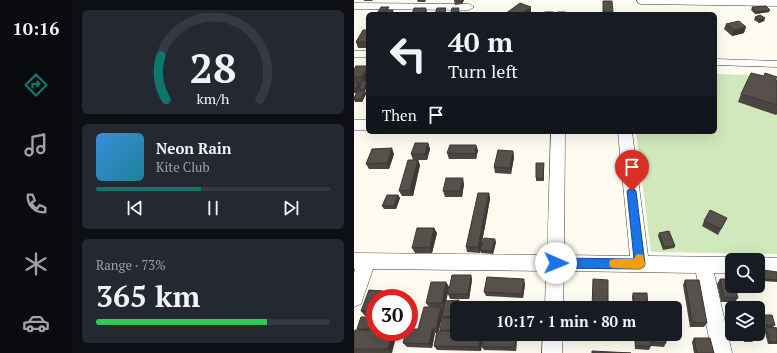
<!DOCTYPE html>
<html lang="en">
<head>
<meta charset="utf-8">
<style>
  body { margin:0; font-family:"PT Serif",serif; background:#242831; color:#f1f3f6; height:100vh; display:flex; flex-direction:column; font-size:15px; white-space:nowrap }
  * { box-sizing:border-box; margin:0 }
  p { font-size:13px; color:#9ea1a6 }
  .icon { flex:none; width:22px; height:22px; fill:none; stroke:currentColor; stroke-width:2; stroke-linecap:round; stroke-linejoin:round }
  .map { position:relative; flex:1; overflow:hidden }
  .sheet { display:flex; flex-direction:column; gap:10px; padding:10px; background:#0d0f14; width:282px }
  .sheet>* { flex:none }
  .top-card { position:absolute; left:12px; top:12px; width:351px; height:122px; border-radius:6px; box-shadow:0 4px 16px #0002; background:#171b24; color:#f1f3f6; overflow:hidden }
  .fabs { position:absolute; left:371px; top:253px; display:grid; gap:8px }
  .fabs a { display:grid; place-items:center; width:40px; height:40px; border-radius:6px; background:#171b24; box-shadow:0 4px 16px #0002; font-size:20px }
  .speed { position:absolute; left:12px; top:289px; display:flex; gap:8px; font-size:20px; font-weight:700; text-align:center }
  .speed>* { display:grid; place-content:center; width:52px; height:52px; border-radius:50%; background:#171b24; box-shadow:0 4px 16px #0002; line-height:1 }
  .speed .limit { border:6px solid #d22; background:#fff; color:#111 }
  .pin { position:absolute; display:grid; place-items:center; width:34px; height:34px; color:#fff; margin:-41px -17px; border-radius:50% 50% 50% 0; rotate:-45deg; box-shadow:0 0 4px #0007 }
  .pin .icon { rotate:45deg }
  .me { position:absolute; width:44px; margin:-22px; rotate:91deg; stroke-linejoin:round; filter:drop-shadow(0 0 3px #0008) }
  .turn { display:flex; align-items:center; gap:14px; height:84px; padding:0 16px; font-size:18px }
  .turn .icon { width:52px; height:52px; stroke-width:2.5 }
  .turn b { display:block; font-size:28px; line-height:34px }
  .then { display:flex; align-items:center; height:38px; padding:0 16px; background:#0003; gap:8px; font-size:15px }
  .big { font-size:30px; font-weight:700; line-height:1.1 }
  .sheet .tile { flex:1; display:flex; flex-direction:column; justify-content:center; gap:6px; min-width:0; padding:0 14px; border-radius:6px; background:#242831 }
  .sheet .dial { align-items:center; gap:0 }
  .dial svg { height:104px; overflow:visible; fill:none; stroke:#363941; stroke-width:7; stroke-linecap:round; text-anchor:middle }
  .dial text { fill:#f1f3f6; stroke:none }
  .song { display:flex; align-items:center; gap:12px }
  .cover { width:48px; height:48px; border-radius:6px; background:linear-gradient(135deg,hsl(210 70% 55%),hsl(190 70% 35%)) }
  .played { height:4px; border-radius:2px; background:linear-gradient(90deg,#0f766e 45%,#363941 45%) }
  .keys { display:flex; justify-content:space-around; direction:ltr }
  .charge { height:6px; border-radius:3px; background:linear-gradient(90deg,#34c759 73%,#363941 0) }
  .trip { position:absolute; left:96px; top:301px; width:232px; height:40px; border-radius:6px; background:#171b24; box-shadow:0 4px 16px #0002; font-weight:700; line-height:40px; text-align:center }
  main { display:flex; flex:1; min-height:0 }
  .dock { display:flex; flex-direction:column; width:72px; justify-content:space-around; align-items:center; background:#090b0e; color:#9ea1a6 }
  .dock .icon { width:28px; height:28px }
  .dock .current { color:#0f766e }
  .dock b { font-size:18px; color:#f1f3f6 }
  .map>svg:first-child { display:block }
  .green { fill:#d1e7bc }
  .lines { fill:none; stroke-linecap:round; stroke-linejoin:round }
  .minor-casing { stroke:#424242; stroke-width:1 }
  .minor { fill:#fff; fill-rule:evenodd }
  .wall { fill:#4b4541; fill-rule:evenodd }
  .shaded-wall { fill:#3d3835 }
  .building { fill:#57504c; stroke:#3d3835 }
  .route { fill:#1a73e8; stroke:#114b97 }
  .slow { fill:#f59e0b }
</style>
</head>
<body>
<main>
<nav class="dock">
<b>10:16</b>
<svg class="icon current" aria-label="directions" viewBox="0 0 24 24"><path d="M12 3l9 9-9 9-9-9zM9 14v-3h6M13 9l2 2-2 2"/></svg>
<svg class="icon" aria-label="music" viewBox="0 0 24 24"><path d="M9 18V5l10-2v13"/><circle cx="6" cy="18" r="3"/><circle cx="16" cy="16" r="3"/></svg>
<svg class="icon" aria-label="phone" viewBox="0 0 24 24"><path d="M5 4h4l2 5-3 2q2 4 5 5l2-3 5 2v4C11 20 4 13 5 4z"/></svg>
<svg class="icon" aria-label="climate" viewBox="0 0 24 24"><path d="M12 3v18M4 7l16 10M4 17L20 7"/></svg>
<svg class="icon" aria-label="car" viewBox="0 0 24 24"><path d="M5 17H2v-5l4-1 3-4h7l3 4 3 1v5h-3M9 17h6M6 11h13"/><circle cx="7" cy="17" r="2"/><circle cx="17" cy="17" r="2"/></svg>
</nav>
<section class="sheet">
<div class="tile dial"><svg viewBox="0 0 100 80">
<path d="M14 69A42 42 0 1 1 86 69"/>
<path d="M14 69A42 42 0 0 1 10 35" stroke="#0f766e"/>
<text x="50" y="56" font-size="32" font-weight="700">28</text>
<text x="50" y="72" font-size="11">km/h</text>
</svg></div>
<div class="tile">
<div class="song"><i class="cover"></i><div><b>Neon Rain</b><p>Kite Club</p></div></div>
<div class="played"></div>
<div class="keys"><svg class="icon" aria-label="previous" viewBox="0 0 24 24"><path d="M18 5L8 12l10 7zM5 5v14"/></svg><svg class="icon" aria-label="pause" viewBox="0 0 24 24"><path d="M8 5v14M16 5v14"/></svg><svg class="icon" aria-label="next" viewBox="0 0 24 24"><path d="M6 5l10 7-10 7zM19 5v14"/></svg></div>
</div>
<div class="tile"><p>Range · 73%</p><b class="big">365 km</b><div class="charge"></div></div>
</section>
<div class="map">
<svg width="423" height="353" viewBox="0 0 423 353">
  <rect width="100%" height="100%" fill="#fefcf1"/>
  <polygon class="green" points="361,74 423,76 423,254 297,252 282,132 361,132"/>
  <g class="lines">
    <g class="minor-casing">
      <g id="minor">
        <polygon points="283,0 423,0 423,6 287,4 284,3"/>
        <polygon points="0,3 115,4 120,7 115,10 0,9"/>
        <rect x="0" y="51" width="14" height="6"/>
        <polygon points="361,59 423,61 423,67 361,65"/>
        <rect x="0" y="120" width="14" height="10"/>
        <polygon points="197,132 211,132 210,255 276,256 264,132 278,132 294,256 378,257 385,260 378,260 378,273 360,273 378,353 358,353 342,273 210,271 209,308 191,308 192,271 19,269 7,304 0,307 0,273 1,269 0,269 0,253 193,255"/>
        <polygon points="404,257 423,258 423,274 404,273 404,260 397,260"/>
        <polygon points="189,334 209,334 208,353 188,353"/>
      </g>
    </g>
    <use href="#minor" class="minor"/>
  </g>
  <g class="wall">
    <polygon points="10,0 19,0 18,1 10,1"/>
    <polygon points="63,0 72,0 71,2 64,2"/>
    <polygon points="100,0 110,0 108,4 101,5"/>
    <polygon points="249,1 259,12 259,14 249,14"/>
    <polygon points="398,7 415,12 401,14 397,10"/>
    <polygon points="36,10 40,14 25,14 24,12"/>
    <polygon points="106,11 105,14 97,14 97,12"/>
    <polygon points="401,17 411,18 410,21 405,23 400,20"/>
    <polygon points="372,24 390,33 378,36 370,29"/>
    <polygon points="14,27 14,48 4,48 2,42"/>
    <polygon points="2,66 11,81 14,83 14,91 13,91 12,89 11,91 12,94 8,102 1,102 0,100 0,98 2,93 0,93 0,70"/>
    <polygon points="421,80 423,80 423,114 422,115 384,102 387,94"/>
    <polygon points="74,143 76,149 73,160 64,160 66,165 59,196 48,196 45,191 59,160 57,154"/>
    <polygon points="124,150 122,159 95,159 93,153"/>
    <polygon points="159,151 160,157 157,174 141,173 140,167"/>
    <polygon points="40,154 35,169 15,169 12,164"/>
    <polygon points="190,163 190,181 182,181 182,178"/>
    <polygon points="110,184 108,197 91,197 89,191"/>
    <polygon points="135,193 136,199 126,253 113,252 112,247"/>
    <polygon points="44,195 46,198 42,209 30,209 28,206"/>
    <polygon points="373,218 364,235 348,226 350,221"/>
    <polygon points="80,228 83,233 78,253 61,253 58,248"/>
    <polygon points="305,233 321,246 320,248 309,250 304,236"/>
    <polygon points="142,242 139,254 127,253 126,250"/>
    <polygon points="409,270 423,272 423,282 408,281 407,273"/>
    <polygon points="117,275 118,280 115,299 96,299 94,294"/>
    <polygon points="366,279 384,298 381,302 367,302 363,284"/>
    <polygon points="331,280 353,323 350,327 336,327 329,285"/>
    <path d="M92 282 95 287 92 301 106 302 103 308V326L102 331 103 334H162L163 337 162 351 130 350 128 347 129 335 127 351 83 350 80 346 83 333H81L78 348 53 347 49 343 64 329 75 307 72 303ZM88 317 89 318 86 331H85Z"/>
    <polygon points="171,284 169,298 132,296 130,292"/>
    <polygon points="15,290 29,291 32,296 31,298 21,298 21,316 11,316 7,311"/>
    <polygon points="279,293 294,308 299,308 279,308 278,297"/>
    <polygon points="406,315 421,325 419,327 423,328 423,344 414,344 410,329 412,327 406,327 405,323 404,324 404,317"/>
    <polygon points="21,317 21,332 43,334 38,353 0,353 0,334 4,330 3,329"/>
    <polygon points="280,334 311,334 312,343 310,347 297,346 295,350 281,349"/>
    <polygon points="388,334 399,334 400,340 398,342 390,342"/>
    <polygon points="340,338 360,353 340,353 338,342"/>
  </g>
  <g class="shaded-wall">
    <polygon points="107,0 110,0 108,4"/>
    <polygon points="177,7 177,12 175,14 167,14"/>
    <polygon points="72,8 73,11 71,14 70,14"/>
    <polygon points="92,8 92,11 91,14 89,14"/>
    <polygon points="39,10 40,14 37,14"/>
    <polygon points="416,10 415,12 401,14 402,12"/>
    <polygon points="411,18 410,21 405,23 406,20"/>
    <polygon points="392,27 390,33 378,36 380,30"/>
    <polygon points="14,66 14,76 11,83 8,77"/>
    <polygon points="13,81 14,86 12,88 12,89 11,91 12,94 8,102 7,99 11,91 10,89"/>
    <polygon points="5,82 6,85 2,93 1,90"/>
    <polygon points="74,143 76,149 73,160 71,154"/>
    <polygon points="122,145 124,150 122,159 121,154"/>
    <polygon points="38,148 40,154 35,169 33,163"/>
    <polygon points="159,151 160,157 157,174 156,168"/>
    <polygon points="64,160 66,165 59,196 56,190"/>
    <polygon points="109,178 110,184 108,197 106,191"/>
    <polygon points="135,193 136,199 126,253 124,247"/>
    <polygon points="44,195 46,198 42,209 40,206"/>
    <polygon points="80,228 83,233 78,253 76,247"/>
    <polygon points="141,239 142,242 139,254 138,251"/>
    <polygon points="117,275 118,280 115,299 114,294"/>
    <polygon points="170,279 171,284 169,298 168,294"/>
    <polygon points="92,282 95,287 91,308 88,303"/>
    <polygon points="29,291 32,296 31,298 26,298"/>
    <polygon points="105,300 106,302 106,308 104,308"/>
    <polygon points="87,307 89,312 84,333 82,329"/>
    <polygon points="103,319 103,326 102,333 101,330"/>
    <polygon points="21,323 21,331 19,329"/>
    <polygon points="78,329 81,333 78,348 75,344"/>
    <polygon points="39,332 41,332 43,334 37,353 34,349"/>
    <polygon points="127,334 129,334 129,335 127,351 125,347"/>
    <polygon points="162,334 163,337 162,351 161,347"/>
  </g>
  <g class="building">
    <polygon points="249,1 258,1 259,12 249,12"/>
    <polygon points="166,3 177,7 167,14 151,14"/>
    <polygon points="412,6 416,10 402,12 398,7"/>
    <polygon points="27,7 35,7 33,10 32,10 31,12 24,12"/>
    <polygon points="60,8 72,8 70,13 66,13 66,14 58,14"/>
    <polygon points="83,8 92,8 89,14 81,14"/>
    <polygon points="98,8 105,8 104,12 97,12"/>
    <polygon points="32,10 39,10 37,14 30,14"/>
    <rect x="191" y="12" width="8" height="2"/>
    <rect x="204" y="12" width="7" height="2"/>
    <polygon points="406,15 411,18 406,20 401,17"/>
    <polygon points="385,21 392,27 380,30 372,24"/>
    <polygon points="9,30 14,30 14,40 13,42 2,42"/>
    <polygon points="2,66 14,66 8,77 0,77 0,70"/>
    <polygon points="397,73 410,76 411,73 423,77 421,80 423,80 423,105 387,94"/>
    <polygon points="8,81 13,81 10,89 5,89"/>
    <polygon points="5,82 1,90 0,90 0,83"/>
    <polygon points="3,91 11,91 7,99 0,99"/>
    <polygon points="61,143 74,143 71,154 57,154"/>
    <polygon points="96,145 122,145 121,154 93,153"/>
    <polygon points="38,148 33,163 12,164 18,149"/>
    <polygon points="144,150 159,151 156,168 140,167"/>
    <polygon points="54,160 64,160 56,190 45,191"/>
    <polygon points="182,163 190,163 189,178 182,178"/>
    <polygon points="92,178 109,178 106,191 89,191"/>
    <polygon points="124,193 135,193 124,247 112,247"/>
    <polygon points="33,195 44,195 40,206 28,206"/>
    <polygon points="356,210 373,218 367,229 350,221"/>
    <polygon points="63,228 80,228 76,247 58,248"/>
    <polygon points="315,231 321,246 310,247 305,233"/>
    <polygon points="130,238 141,239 138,251 126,250"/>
    <polygon points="409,270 423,272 423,280 410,279"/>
    <polygon points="98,275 117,275 114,294 94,294"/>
    <polygon points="133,277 170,279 168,294 130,292"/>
    <polygon points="239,279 254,280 254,308 238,308"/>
    <polygon points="366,279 378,279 378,286 381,286 384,298 370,297"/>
    <polygon points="331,280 345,280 353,323 338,322"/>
    <polygon points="77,282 92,282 88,303 72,303"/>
    <polygon points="15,290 29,291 26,298 21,298 21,312 7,311"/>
    <polygon points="279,293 293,293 294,308 299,308 280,308"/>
    <polygon points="105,300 104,308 103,308 103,316 88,317 91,301"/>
    <polygon points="70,307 87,307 82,329 78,329 75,344 49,343 52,332 55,332 55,329 64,329"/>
    <polygon points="406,315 418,315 421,325 409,325"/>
    <polygon points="7,317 21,317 21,323 19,329 3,329"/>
    <polygon points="88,318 103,318 101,330 86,331"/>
    <polygon points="412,327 423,328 423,342 416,342"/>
    <polygon points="1,330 21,330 21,332 39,332 34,349 0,349 0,334"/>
    <polygon points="83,331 103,331 103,334 127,334 125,347 80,346"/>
    <polygon points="130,334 162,334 161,347 128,347"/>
    <polygon points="282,334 296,334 297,346 282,346"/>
    <polygon points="297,334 311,334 312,343 298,342"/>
    <polygon points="390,334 399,334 400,340 392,340"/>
    <polygon points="340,338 356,338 360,353 343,353"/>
    <polygon points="238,351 277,353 238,353"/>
  </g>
  <polygon class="route" points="278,187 282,191 291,264 290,267 286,269 202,268 198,266 196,263 198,260 202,258 280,259 273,191"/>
  <polygon class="slow" points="285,254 289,255 291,264 290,267 286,269 260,268 256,267 255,264 256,260 260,259 280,259 282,255"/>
</svg>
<div class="fabs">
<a><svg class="icon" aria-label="search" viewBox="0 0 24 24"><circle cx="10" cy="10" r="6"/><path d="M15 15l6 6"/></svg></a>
<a><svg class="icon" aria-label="layers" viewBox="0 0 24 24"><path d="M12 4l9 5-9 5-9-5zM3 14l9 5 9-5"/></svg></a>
</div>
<div class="speed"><div class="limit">30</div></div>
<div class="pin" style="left:278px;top:191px;background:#d93025"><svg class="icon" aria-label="arrive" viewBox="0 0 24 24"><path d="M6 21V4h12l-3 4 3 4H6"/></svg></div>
<svg class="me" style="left:202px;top:263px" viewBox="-20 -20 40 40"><circle r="19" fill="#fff"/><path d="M0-13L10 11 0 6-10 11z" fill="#1a73e8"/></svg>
<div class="trip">10:17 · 1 min · 80 m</div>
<div class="top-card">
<div class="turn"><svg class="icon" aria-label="left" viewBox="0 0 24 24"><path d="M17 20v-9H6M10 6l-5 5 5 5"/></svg><div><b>40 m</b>Turn left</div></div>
<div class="then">Then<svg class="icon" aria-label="arrive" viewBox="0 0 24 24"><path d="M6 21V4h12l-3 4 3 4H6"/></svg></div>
</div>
</div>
</main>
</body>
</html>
